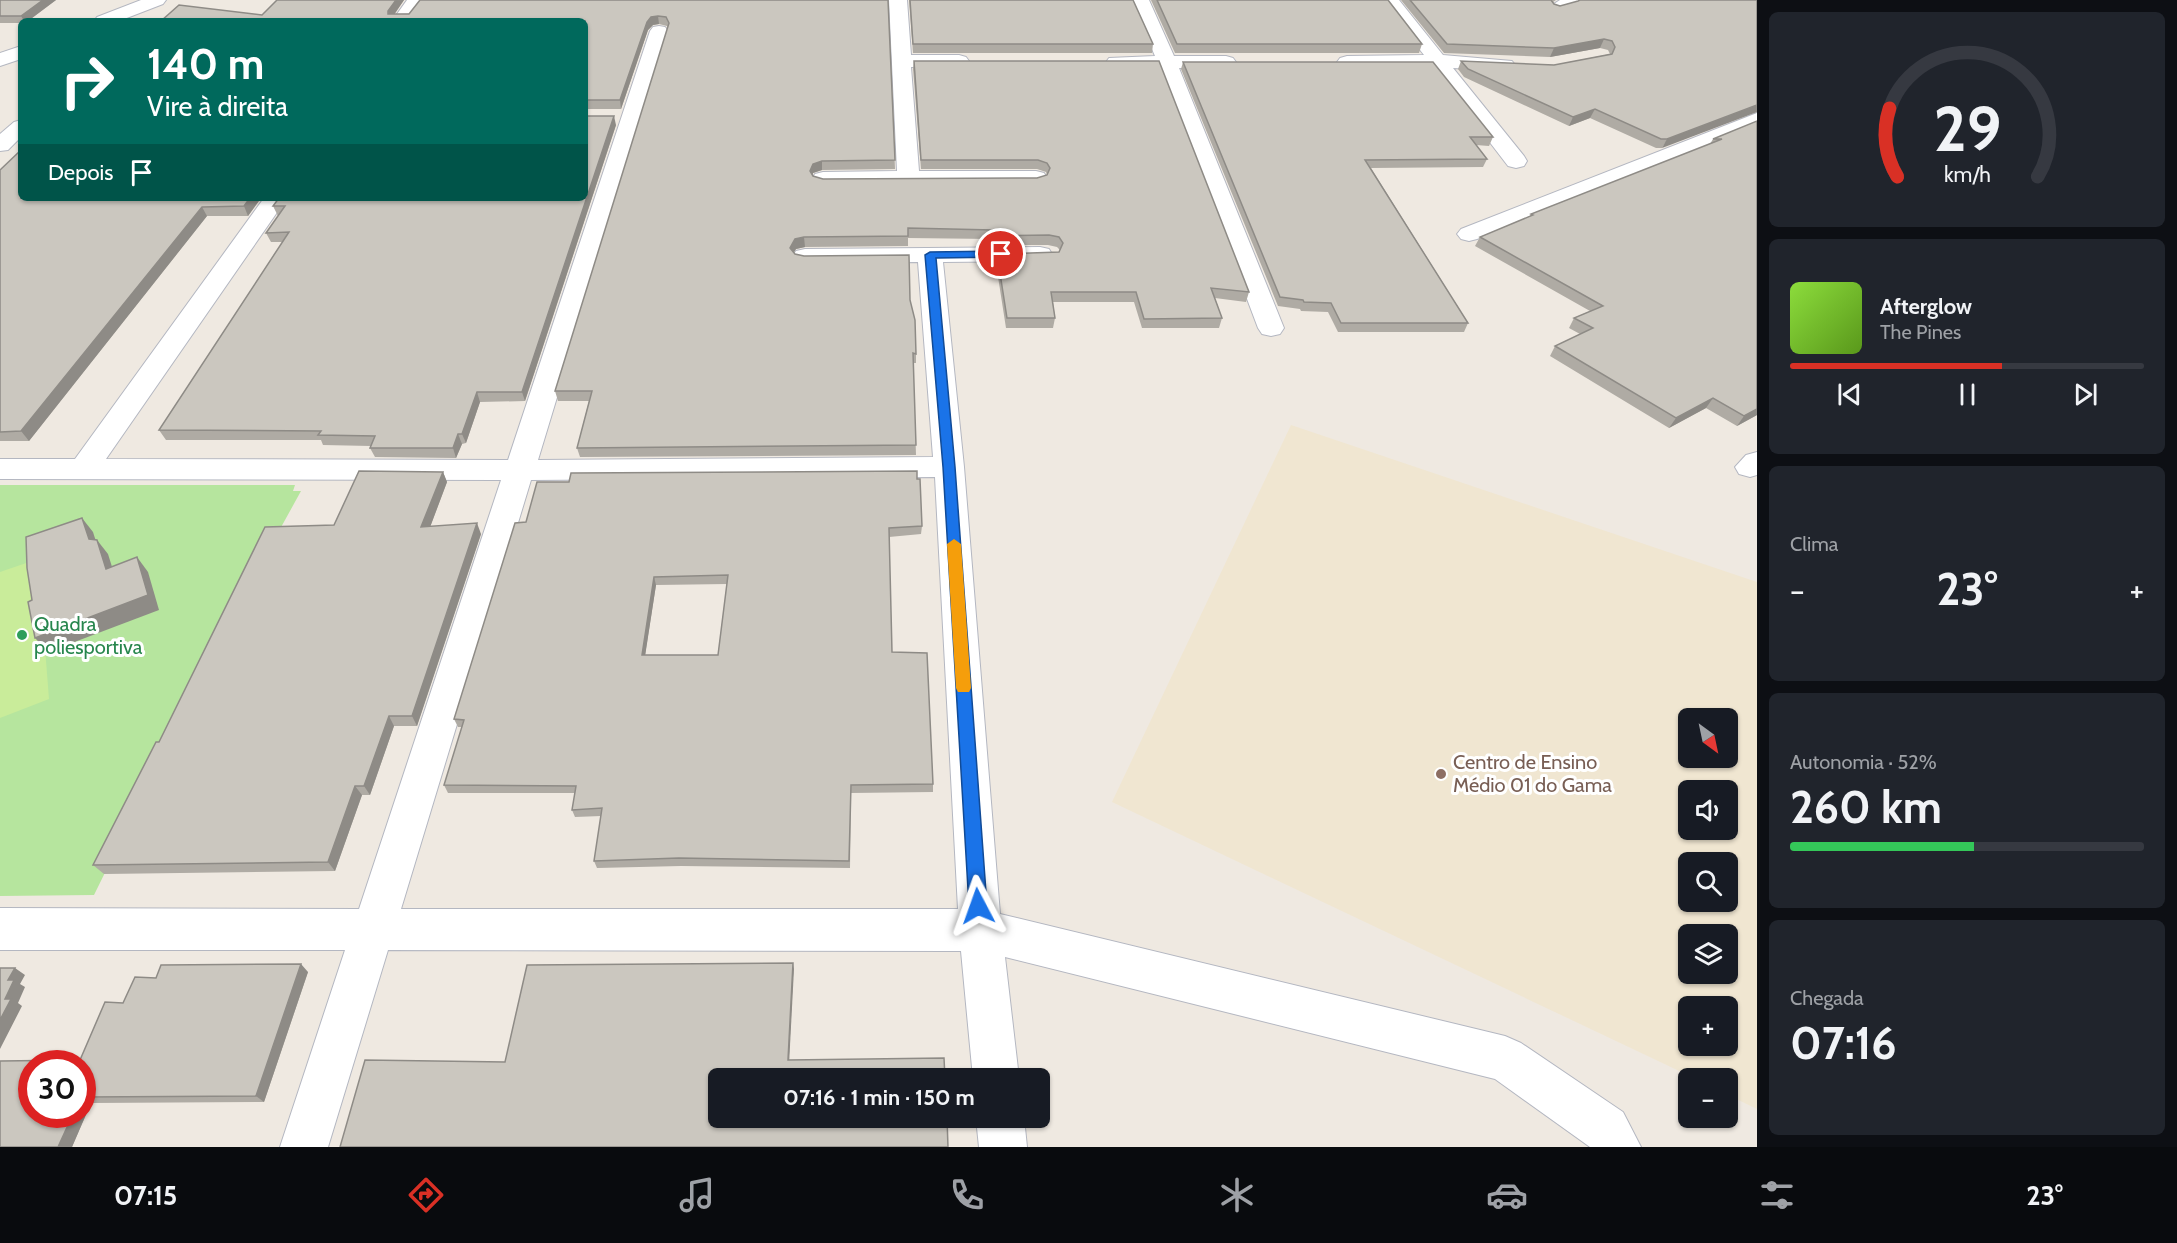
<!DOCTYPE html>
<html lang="pt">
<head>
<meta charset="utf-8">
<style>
  body { margin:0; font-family:Cabin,sans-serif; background:#20242c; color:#f1f3f6; height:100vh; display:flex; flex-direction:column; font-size:22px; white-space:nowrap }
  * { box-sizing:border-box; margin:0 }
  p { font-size:20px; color:#9ea1a6 }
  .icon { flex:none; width:33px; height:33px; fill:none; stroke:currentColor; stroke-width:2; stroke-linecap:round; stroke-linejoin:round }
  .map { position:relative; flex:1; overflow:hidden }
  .details { display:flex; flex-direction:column; gap:12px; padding:12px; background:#0d0f14; width:420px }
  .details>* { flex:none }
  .hud { position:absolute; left:18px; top:18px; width:570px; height:183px; border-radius:9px; box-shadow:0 2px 4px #0004; background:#00695c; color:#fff; overflow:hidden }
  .needle { width:39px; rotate:147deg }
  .buttons { position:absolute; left:1678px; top:708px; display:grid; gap:12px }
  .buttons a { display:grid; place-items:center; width:60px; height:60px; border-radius:9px; background:#171b24; box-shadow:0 2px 4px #0004; font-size:30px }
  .speed { position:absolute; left:18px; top:1050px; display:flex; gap:12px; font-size:30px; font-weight:700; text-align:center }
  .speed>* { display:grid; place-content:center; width:78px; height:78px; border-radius:50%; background:#171b24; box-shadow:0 2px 4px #0004; line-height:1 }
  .speed .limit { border:9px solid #d22; background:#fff; color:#111 }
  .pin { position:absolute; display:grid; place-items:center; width:51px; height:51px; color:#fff; margin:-26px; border:3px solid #fff; border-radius:50%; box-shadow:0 2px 6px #0007 }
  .me { position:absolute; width:66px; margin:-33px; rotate:356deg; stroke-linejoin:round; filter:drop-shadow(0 0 4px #0008) }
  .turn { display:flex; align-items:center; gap:21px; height:126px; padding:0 30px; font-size:27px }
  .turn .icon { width:78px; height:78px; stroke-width:2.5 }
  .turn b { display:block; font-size:42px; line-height:51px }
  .then { display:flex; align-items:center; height:57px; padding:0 30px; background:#0003; gap:12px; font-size:22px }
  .big { font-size:45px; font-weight:700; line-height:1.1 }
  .details .tile { flex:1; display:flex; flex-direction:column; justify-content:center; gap:9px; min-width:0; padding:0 21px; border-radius:9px; background:#20242c }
  .details .dial { align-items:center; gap:0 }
  .dial svg { height:156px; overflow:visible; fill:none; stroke:#363941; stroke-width:7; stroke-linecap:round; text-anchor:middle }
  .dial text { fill:#f1f3f6; stroke:none }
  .song { display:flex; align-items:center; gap:18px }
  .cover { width:72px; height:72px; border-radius:9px; background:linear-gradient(135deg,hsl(90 70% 55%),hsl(90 70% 35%)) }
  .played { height:6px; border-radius:3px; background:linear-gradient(90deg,#d93025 60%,#363941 60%) }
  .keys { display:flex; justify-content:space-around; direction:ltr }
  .heat { display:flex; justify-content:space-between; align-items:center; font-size:33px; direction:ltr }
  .charge { height:9px; border-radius:4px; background:linear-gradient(90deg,#34c759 52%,#363941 0) }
  .trip { position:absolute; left:708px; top:1068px; width:342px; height:60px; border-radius:9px; background:#171b24; box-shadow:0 2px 4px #0004; font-weight:700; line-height:60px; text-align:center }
  .tabs { display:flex; height:96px; justify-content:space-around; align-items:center; background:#090b0e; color:#9ea1a6 }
  .tabs .icon { width:42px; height:42px }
  .tabs .on { color:#d93025 }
  .tabs b { font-size:27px; color:#f1f3f6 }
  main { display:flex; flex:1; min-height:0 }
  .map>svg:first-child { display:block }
  .education { fill:#f0e6d1; fill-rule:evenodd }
  .green { fill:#b6e59e }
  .pitch { fill:#c9ec9a }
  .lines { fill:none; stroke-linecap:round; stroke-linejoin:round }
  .minor-casing { stroke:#b4b7c1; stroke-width:2 }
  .minor { fill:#fff; fill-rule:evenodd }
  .wall { fill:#afaba4; fill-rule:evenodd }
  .shaded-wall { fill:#8e8b86 }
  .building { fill:#cbc7bf; stroke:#8e8b86; stroke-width:1.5; fill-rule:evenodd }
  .route { fill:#1a73e8; stroke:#114b97; stroke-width:1.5 }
  .slow { fill:#f59e0b }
  .leisure-dot { fill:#2e9e5b; stroke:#fff; stroke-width:2 }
  .education-dot { fill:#8d6e63; stroke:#fff; stroke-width:2 }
  .labels { text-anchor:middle; stroke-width:6; stroke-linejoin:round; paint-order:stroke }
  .leisure-label { font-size:20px; fill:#27864d; stroke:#fff; text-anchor:start }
  .education-label { font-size:20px; fill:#785e54; stroke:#fff; text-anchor:start }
</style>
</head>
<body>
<main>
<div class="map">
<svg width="1757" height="1147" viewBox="0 0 1757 1147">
  <rect width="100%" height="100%" fill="#efe9e1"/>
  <path class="education" d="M1291 425 1757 582V1109L1728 1095V1078H1694L1112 802ZM1689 718H1728V758H1689ZM1728 790V830H1689V790ZM1728 862V902H1689V862ZM1689 934H1728V974H1689ZM1689 1006H1728V1046H1689Z"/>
  <polygon class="green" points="0,485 295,485 293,491 301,491 225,629 94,895 0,896"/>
  <polygon class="pitch" points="38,559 49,699 0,718 0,572"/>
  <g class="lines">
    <g class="minor-casing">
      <g id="minor">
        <polygon points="141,0 166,0 163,4 119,21 94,21 97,17"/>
        <polygon points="407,0 425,0 410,21 392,21"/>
        <polygon points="889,0 907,0 911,55 959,55 966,57 969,61 966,65 959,67 911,67 919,171 1036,171 1044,173 1047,178 1044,183 1036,185 823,186 815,184 812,179 815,174 823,172 897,171"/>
        <polygon points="1131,0 1149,0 1174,56 1226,56 1233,58 1236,62 1233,66 1226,68 1179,68 1284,328 1280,334 1271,336 1262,334 1258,328 1160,68 1116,68 1109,66 1106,62 1109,58 1155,56"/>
        <polygon points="1381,0 1399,0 1443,55 1512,61 1515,65 1512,69 1505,71 1453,68 1524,156 1527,161 1524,166 1516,168 1508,166 1432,67 1340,66 1337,62 1340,58 1347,56 1424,55"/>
        <path d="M1560 0H1584C1577 8 1562 13 1552 11L1549 7Z"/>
        <path d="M659 26 665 27 668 31 538 460 933 457 918 262 805 263 796 261 793 256 796 251 805 249 1040 247 1049 249 1052 254 1049 259 1040 261 943 262 964 467 1000 914 1505 1036 1521 1043 1623 1112 1641 1147H1590L1495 1079 1005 957 1019 1078H973L961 951 388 950 328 1147H280L345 950H0V908L359 909 501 480 0 479V459H75L264 198H287L106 459 508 460 650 31 653 27ZM935 477 958 909H401L531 480Z"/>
        <polygon points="21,46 21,59 0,66 0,53"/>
        <polygon points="1757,113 1757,126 1477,239 1469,241 1461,239 1457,234 1461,229"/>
        <polygon points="21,120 21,137 8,150 0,151 0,134 14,122"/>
        <polygon points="1757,452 1757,475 1750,477 1739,474 1735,467 1746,455"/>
        <polygon points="976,1118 1024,1118 1027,1147 979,1147"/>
      </g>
    </g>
    <use href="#minor" class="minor"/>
  </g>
  <g class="wall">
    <polygon points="0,0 56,0 28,21 21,21 21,23 0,23"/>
    <polygon points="277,0 404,0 394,14 888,0 895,169 822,170 813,173 813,176 823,179 1037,178 1047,175 1046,172 1037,169 921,169 913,69 914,61 1249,292 1246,302 1215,298 1222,318 1219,328 1142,328 1134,302 1053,302 1055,318 1053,328 1006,328 996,264 997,254 1059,252 1060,250 1057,247 1048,245 993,245 992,239 908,238 908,246 805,247 796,249 794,252 795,254 910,300 916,354 916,363 913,363 916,455 580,457 577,448 589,401 558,401 555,391 668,27 667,26 659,24 653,25 648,30 621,109 585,109 585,21 262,15"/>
    <polygon points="909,0 1133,0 1153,44 1152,53 913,53"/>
    <polygon points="1151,0 1388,0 1422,44 1419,53 1175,53"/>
    <polygon points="1401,0 1556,0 1553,2 1554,4 1560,6 1757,0 1662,148 1656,148 1590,118 1569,126 1464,77 1458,69 1461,61 1554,65 1610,54 1608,50 1600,48 1550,57 1444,53"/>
    <polygon points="1183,62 1493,137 1489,146 1476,145 1487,159 1483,167 1371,168 1468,323 1464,332 1338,332 1328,312 1301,311 1300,309 1278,306 1181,69"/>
    <polygon points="1757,121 1757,415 1737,426 1706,408 1669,428 1550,356 1555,346 1580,334 1569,328 1574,318 1590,311 1475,246 1480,237 1530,216 1531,214 1710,144 1713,139"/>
    <polygon points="616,125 525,401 480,402 466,443 462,444 456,458 375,457 370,448 371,446 323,445 321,440 166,440 159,430 283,242 271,242 266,233 278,216 273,206"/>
    <polygon points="0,170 261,198 248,216 207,216 29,441 0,441"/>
    <polygon points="443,472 447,482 430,527 481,534 417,726 394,726 370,795 362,795 335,871 104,874 93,865 159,742 334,525"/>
    <path d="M515 523 922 526 921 534 889 537 892 652 933 784V792L851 793 850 868 681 866 597 868 594 861 601 816 575 817 572 810 575 793H448L444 785 462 727H458L454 719ZM727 584 718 655H645L656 585Z"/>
    <path d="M308 972 264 1102 91 1103 72 1147H0L80 1060 123 1003 156 978ZM82 1064V1114H32Z"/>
  </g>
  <g class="shaded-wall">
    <polygon points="43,0 56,0 28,21 24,21 21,16"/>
    <polygon points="396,0 404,0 390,21 388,11"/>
    <polygon points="658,16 659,24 653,25 648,30 621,109 620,100 647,22 651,17"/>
    <polygon points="1604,39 1600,48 1550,57 1554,48"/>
    <polygon points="1757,105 1757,112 1662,148 1667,139"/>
    <polygon points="1595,109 1590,118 1569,126 1573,117"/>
    <polygon points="614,116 616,125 525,401 522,392"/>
    <polygon points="822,161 822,170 813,173 810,180 810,171 813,164"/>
    <polygon points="250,198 261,198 248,216 244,206"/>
    <polygon points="202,207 207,216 29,441 21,431"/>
    <polygon points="804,237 805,247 796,249 791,257 790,248 795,239"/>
    <polygon points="477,392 480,402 466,443 462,434"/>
    <polygon points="1713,398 1706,408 1669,428 1676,418"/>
    <polygon points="1757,409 1757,415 1737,426 1744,416"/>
    <polygon points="458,434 462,444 456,458 453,448"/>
    <polygon points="443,472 447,482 426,538 421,527"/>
    <polygon points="82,518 93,532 100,554 89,539"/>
    <polygon points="477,523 481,534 417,726 412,716"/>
    <polygon points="97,540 108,554 117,583 106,569"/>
    <polygon points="137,557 148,572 159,610 48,652 35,638"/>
    <polygon points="654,577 656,585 644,663 642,655"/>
    <polygon points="389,716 394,726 370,795 364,786"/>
    <polygon points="355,786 362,795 335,871 328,862"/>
    <polygon points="793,963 794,969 789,1065 788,1060"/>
    <polygon points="301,964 308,972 264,1102 256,1096"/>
    <polygon points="15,968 25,975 20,984 25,987 18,1003 22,1006 0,1049 0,1020 5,999 8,980"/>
    <polygon points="82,1098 91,1103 72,1147 58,1147 73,1114 82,1114"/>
  </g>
  <g class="building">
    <polygon points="0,0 43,0 21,16 0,16"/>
    <polygon points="277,0 396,0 388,11 388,14 409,14 420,0 888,0 895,160 822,161 813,164 810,171 813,176 823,179 1037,178 1047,175 1050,168 1047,163 1038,160 921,160 914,61 1159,61 1249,292 1211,288 1222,318 1144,319 1136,292 1051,292 1055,318 1007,318 997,254 1059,252 1063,243 1059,237 1049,235 994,236 993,230 908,228 908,236 804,237 795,239 790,248 795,254 804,256 909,255 910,300 915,320 916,354 913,353 916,445 577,448 592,391 555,391 669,23 666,17 658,16 651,17 647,22 620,100 585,100 585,21 161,21 179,5 262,15"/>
    <polygon points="910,0 1133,0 1153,44 913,44"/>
    <polygon points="1157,0 1388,0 1422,44 1177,44"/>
    <polygon points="1410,0 1551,0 1554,4 1560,6 1578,1 1580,0 1757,0 1757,105 1667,139 1661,139 1595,109 1573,117 1468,69 1461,61 1554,65 1612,54 1615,47 1612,41 1604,39 1554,48 1447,44"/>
    <polygon points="1183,62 1433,62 1493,137 1470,137 1487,159 1365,160 1468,323 1341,323 1331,303 1304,302 1303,300 1280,297"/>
    <polygon points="585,116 614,116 522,392 477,392 462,434 458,434 453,448 370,448 375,436 318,435 321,431 159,430 289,232 266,233 285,206 273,206 279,198 585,198"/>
    <polygon points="1757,121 1757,409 1744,416 1713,398 1676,418 1555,346 1593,328 1574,318 1603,306 1480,237 1533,215 1531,214 1722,139 1713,139"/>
    <polygon points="21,150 21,198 250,198 244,206 202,207 21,431 0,432 0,170"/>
    <polygon points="359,471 443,472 421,527 477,523 412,716 389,716 364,786 355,786 328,862 93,865 156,742 159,742 265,527 334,525"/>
    <path d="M917 471V479H920L922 526 889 528 892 652 927 653 933 784 851 785 849 861 679 858 594 861 602 808 572 810 576 786 444 785 464 720 454 719 515 523 526 522 537 482H569L571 473ZM728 575 718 655H642L654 577Z"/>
    <polygon points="82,518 89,539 97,540 106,569 137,557 148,595 35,638 28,602 32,600 27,568 26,537"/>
    <polygon points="793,963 788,1060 944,1058 945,1078 718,1078 718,1118 947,1118 948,1147 340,1147 365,1060 505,1062 527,965"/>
    <polygon points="301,964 256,1096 82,1097 82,1064 32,1064 32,1114 73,1114 58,1147 0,1147 0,1061 80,1060 105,1002 123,1003 135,977 156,978 161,965"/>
    <polygon points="0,968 15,968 8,980 14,980 5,999 11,999 0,1020"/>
  </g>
  <polygon class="route" points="1001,251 1005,252 1005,257 936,258 955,467 987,906 984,912 978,915 972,912 969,906 943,467 925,255 930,252"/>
  <polygon class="slow" points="954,539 961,544 971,688 969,692 958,692 956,688 947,544"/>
  <circle class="leisure-dot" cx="22" cy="635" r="6"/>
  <circle class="education-dot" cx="1441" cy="774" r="6"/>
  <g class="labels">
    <g class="leisure-label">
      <text x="34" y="631">Quadra<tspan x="34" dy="23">poliesportiva</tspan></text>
    </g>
    <g class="education-label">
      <text x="1453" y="769">Centro de Ensino<tspan x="1453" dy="23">Médio 01 do Gama</tspan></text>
    </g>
  </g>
</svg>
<div class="buttons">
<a><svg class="needle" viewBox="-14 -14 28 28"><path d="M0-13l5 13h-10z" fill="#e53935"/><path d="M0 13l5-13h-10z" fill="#9ea1a6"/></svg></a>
<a><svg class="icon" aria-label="sound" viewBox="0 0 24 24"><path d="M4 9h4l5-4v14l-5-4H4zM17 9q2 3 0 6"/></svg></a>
<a><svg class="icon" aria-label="search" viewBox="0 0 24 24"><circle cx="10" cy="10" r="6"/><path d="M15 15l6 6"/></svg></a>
<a><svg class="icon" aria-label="layers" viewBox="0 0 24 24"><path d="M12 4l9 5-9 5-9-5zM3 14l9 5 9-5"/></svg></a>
<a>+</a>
<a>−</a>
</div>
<div class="speed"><div class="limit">30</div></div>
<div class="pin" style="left:1001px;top:254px;background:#d93025"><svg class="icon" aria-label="arrive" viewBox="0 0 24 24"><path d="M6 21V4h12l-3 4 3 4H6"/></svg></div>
<svg class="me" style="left:978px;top:906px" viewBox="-20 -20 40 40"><path d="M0-17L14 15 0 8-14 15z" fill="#1a73e8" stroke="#fff" stroke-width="4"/></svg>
<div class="trip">07:16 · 1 min · 150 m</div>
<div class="hud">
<div class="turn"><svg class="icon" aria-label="right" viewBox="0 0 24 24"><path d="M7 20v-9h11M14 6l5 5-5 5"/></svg><div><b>140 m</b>Vire à direita</div></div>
<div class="then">Depois<svg class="icon" aria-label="arrive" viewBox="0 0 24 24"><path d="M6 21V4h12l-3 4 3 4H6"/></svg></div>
</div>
</div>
<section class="details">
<div class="tile dial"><svg viewBox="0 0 100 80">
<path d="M14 69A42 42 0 1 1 86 69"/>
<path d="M14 69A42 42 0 0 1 10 34" stroke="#d93025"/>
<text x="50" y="56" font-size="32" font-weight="700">29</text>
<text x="50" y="72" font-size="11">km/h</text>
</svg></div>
<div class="tile">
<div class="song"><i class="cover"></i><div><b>Afterglow</b><p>The Pines</p></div></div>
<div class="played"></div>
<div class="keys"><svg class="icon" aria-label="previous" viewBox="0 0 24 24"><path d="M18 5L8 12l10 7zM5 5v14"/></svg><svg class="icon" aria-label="pause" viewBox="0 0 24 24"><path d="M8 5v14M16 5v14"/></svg><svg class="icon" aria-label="next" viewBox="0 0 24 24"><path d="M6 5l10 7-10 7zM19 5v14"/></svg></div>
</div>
<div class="tile"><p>Clima</p>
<div class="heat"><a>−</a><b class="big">23°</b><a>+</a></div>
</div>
<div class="tile"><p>Autonomia · 52%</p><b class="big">260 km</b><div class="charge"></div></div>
<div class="tile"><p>Chegada</p><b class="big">07:16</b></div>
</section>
</main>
<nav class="tabs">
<b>07:15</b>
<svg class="icon on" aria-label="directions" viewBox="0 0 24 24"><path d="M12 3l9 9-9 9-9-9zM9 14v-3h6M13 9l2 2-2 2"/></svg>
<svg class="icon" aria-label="music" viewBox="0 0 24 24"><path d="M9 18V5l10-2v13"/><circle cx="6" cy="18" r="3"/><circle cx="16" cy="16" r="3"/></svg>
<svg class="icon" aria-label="phone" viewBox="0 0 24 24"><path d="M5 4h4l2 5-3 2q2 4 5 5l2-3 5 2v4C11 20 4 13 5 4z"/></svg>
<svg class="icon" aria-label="climate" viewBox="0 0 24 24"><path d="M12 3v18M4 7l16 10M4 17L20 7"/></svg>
<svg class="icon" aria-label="car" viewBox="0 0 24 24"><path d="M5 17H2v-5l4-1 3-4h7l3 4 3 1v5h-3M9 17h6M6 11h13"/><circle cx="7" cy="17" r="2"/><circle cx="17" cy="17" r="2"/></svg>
<svg class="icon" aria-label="filters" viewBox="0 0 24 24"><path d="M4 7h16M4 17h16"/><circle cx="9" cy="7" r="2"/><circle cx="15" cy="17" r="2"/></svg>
<b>23°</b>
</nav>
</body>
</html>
